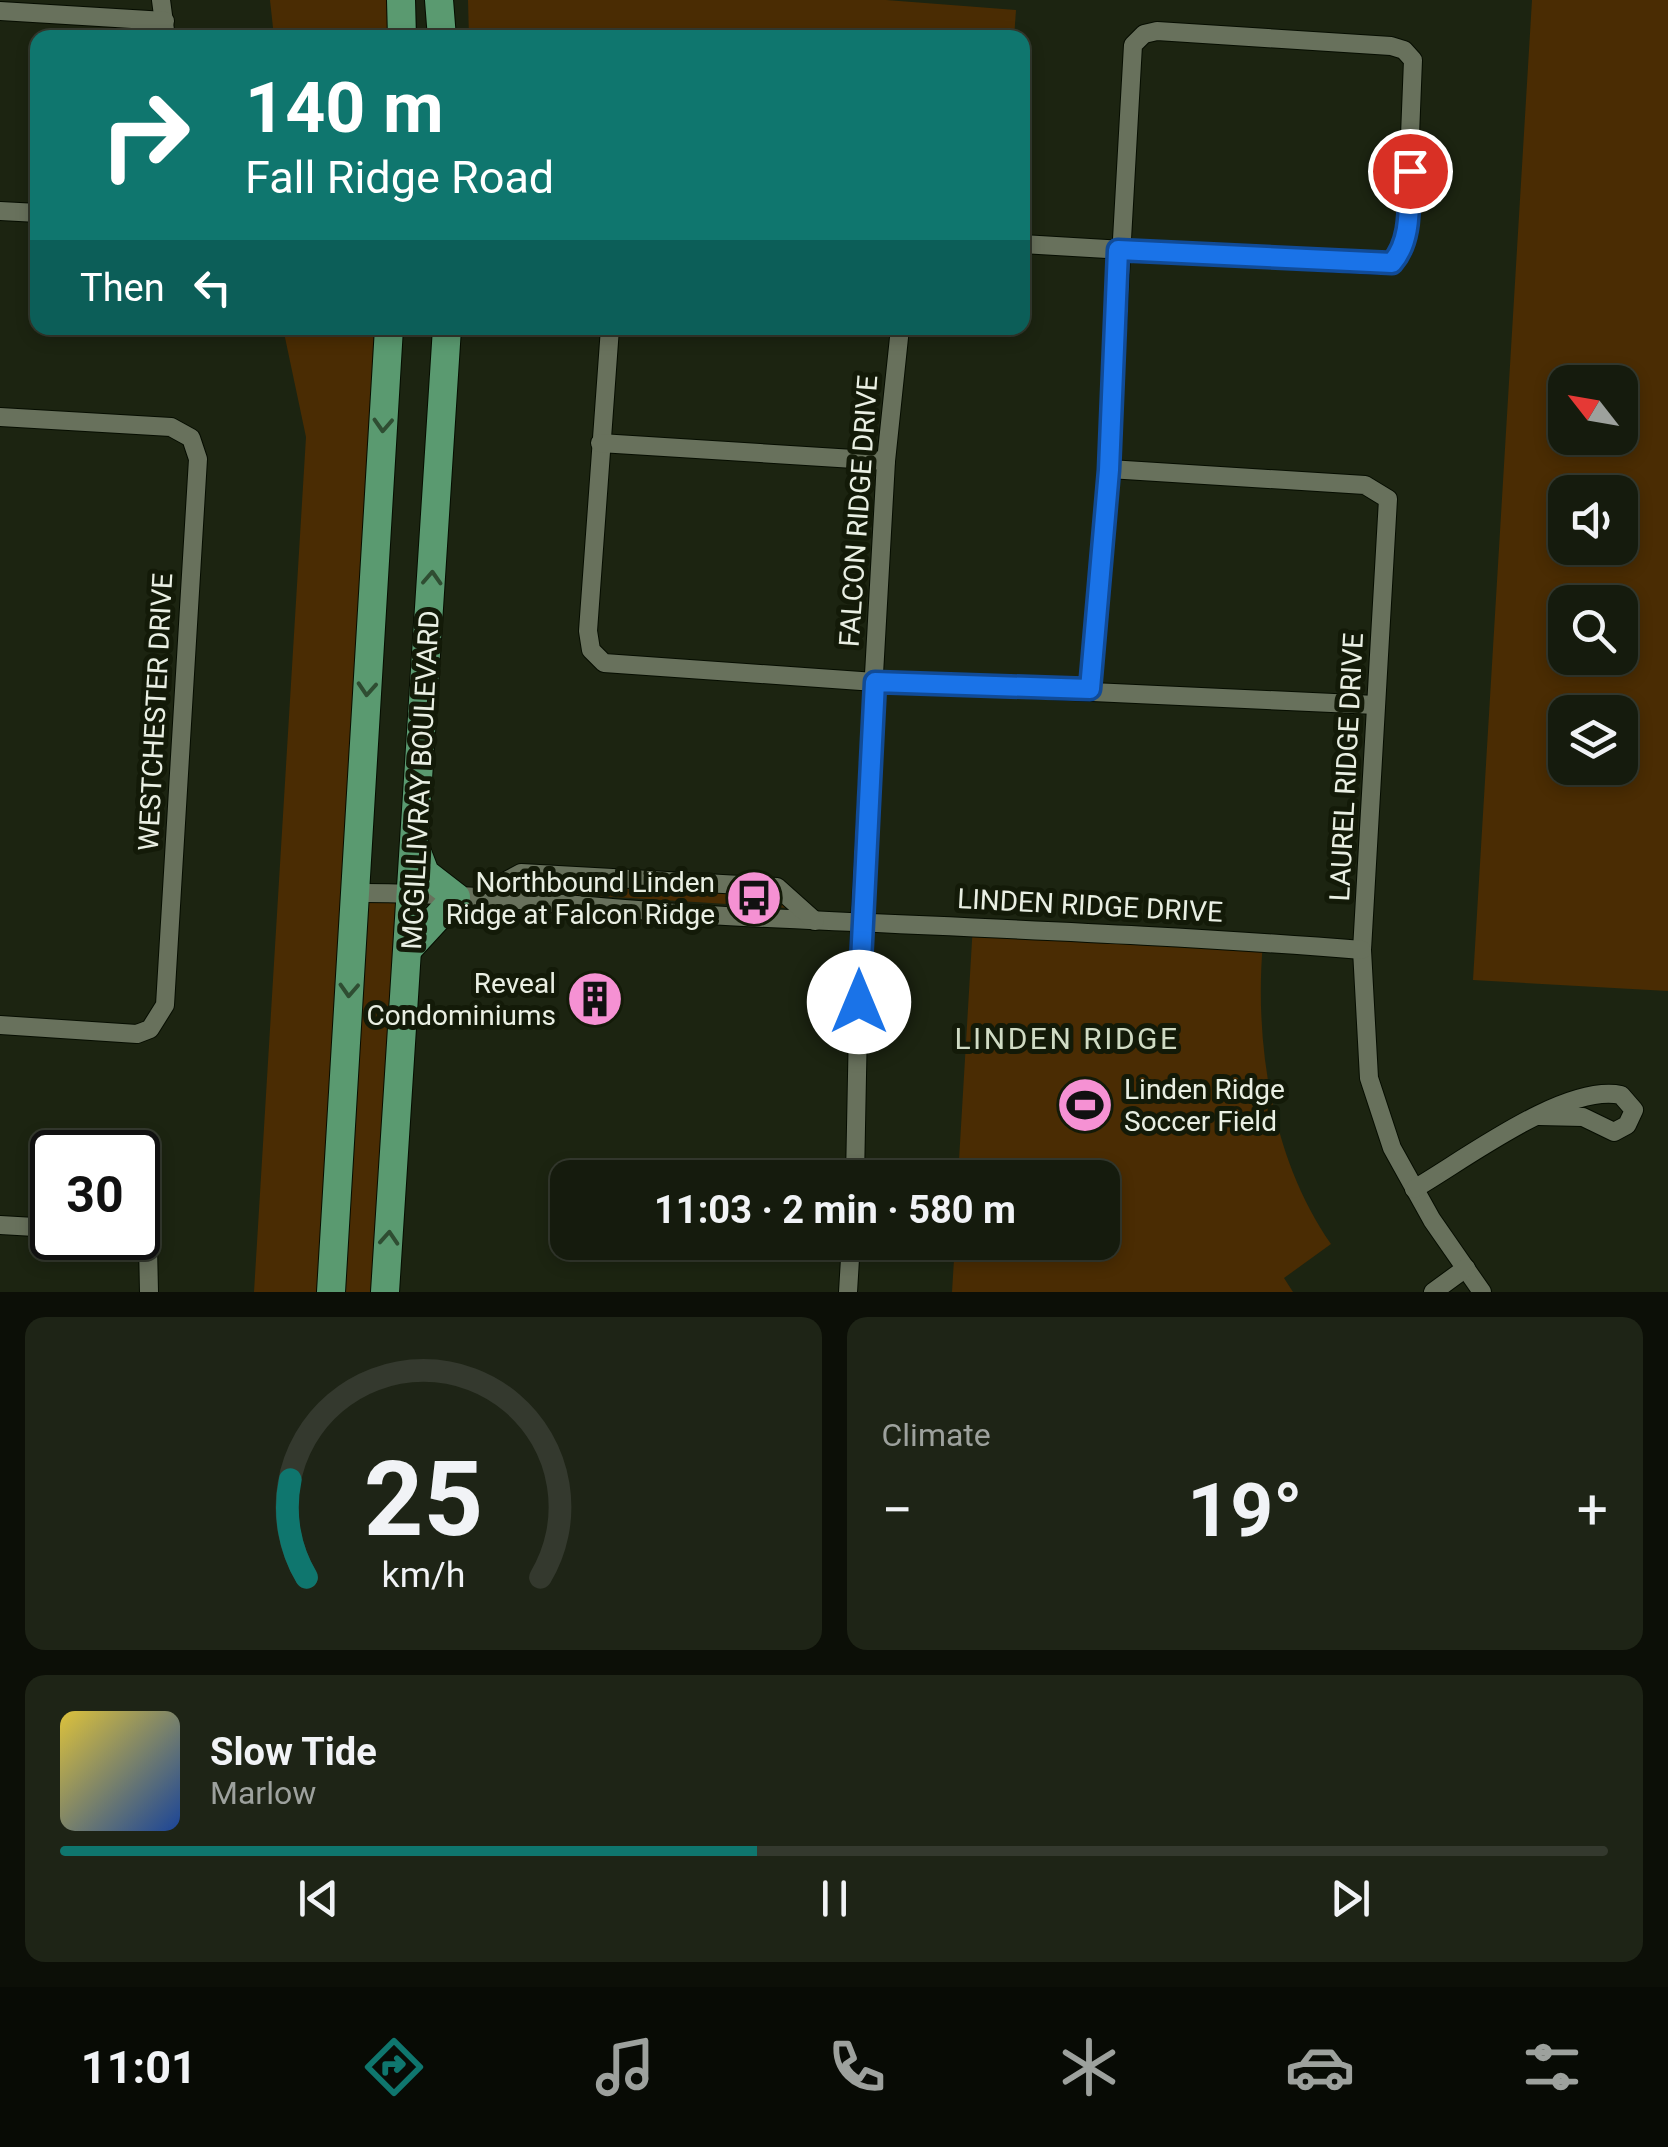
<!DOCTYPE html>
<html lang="en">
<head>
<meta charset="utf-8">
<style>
  body { margin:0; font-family:Roboto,sans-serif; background:#1e2416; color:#f1f3f6; height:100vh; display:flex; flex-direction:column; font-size:38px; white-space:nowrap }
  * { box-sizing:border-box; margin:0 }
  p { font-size:32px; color:#9da19d }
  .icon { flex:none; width:55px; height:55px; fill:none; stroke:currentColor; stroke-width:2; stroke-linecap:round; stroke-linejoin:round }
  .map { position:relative; height:1292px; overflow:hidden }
  .side { display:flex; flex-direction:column; gap:25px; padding:25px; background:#0c0f07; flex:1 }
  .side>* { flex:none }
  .banner { position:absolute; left:30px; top:30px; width:1000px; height:305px; border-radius:20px; box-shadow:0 5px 15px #0003,0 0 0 2px #34392e; background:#0f766e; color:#fff; overflow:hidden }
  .needle { width:65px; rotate:301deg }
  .buttons { position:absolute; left:1548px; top:365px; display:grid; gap:20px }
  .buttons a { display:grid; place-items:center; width:90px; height:90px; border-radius:20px; background:#151b0d; box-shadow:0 5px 15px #0003,0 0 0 2px #34392e; font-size:50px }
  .speed { position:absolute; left:30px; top:1130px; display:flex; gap:20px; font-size:50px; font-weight:700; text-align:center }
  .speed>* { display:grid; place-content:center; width:130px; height:130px; border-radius:50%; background:#151b0d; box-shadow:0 5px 15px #0003,0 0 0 2px #34392e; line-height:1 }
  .speed .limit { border:5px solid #111; border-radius:15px; background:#fff; color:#111 }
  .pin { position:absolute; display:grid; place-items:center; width:85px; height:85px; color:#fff; margin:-42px; border:5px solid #fff; border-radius:50%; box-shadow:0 2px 10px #0007 }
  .me { position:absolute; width:110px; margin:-55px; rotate:0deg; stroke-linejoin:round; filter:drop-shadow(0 0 8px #0008) }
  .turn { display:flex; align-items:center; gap:35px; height:210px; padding:0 50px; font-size:45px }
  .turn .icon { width:130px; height:130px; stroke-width:2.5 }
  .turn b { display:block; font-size:70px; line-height:85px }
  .then { display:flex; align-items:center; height:95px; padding:0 50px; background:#0003; gap:20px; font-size:38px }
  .big { font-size:75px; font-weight:700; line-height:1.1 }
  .side .widget { flex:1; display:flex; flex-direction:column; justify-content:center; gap:15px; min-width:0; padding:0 35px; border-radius:20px; background:#1e2416 }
  .side .dial { align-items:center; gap:0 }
  .dial svg { height:260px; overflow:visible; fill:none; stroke:#34392e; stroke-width:7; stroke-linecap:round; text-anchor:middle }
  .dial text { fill:#f1f3f6; stroke:none }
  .song { display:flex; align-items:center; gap:30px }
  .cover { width:120px; height:120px; border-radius:15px; background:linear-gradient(135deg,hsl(50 70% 55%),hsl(220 70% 35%)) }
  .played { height:10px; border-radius:5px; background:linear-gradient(90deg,#0f766e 45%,#34392e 45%) }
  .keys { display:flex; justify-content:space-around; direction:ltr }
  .heat { display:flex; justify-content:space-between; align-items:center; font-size:55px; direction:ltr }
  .side .tiles { flex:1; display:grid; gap:25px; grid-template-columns:1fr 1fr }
  .widget:last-child { grid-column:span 2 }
  .trip { position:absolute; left:550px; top:1160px; width:570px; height:100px; border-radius:20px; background:#151b0d; box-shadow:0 5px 15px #0003,0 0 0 2px #34392e; font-weight:700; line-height:100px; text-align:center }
  .tabs { display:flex; height:160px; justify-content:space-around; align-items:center; background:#080b05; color:#9da19d }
  .tabs .icon { width:70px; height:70px }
  .tabs .active { color:#0f766e }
  .tabs b { font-size:45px; color:#f1f3f6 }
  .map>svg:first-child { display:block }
  .green { fill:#4a2c03; fill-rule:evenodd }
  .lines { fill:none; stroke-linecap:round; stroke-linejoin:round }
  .minor-casing { stroke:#060d01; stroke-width:20 }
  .primary-casing { stroke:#060d01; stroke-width:30 }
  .minor { stroke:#68715c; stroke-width:18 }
  .primary { stroke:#5a9a70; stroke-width:28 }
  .oneway { stroke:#2f4d32 }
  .route-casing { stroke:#114b97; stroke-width:25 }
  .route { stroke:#1a73e8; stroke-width:18 }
  .labels { text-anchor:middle; stroke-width:10; stroke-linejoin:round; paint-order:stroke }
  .street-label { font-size:28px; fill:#e9efe3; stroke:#131a08 }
  .poi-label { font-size:28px; fill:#e9efe3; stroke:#131a08; text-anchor:end }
  .neighbourhood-label { font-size:30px; letter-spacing:2.5px; fill:#d0dbc4; stroke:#131a08 }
</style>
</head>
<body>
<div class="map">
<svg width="1668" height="1292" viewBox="0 0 1668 1292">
  <rect width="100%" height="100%" fill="#1c2411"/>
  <g class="green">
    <polygon points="270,0 401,0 402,37 274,37"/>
    <polygon points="468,0 886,0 1016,10 1014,38 469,38"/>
    <path d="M1532 0H1668V991L1473 980ZM1620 382V438H1565V382ZM1620 492V548H1565V492ZM1620 602V658H1565V602ZM1620 712V768H1565V712Z"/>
    <polygon points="283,328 389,328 355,892 414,892 385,1292 254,1292 306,437"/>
    <polygon points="518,880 773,894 791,908 499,890"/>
    <path d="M973 924 1263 942C1254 1043 1272 1160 1331 1244L1284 1278 1293 1292H952L955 1243 1102 1242V1178L958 1177Z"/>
  </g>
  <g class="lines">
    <g class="minor-casing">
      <g id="minor">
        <polyline points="161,0 166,38"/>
        <polyline points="0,11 165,21"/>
        <polyline points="0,211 38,213"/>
        <polyline points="1022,244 1378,265 1392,263 1403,250 1406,236 1413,60 1404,50 1391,46 1157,31 1144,34 1133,45 1109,469 1091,689"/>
        <polyline points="610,328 588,631 591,650 604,663 875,682 1376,705"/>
        <polyline points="0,417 171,427 191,438 198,459 165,1005 150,1029 137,1034 0,1025"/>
        <polyline points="600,443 886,461"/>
        <polyline points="1109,469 1365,485 1388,499 1362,950 1369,1078 1392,1148 1432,1220 1482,1292"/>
        <path d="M355 893C478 892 603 910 726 916 938 927 1150 933 1362 950"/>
        <polyline points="472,899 521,873 777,887 815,921"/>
        <polyline points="855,1178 860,923 886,461 900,328"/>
        <path d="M1414 1189C1463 1161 1565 1083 1621 1095L1634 1110 1627 1125 1614 1132 1583 1117 1539 1116"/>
        <polyline points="0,1225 52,1228"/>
        <polyline points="138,1236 148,1246 149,1292"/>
        <polyline points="848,1292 851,1242"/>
        <polyline points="1433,1292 1466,1268"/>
      </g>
    </g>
    <g class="primary-casing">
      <g id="primary">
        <polyline points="401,0 402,38"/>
        <polyline points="439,0 442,38"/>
        <polyline points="410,947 456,897 425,873 417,852"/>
        <polyline points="331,1292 389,328"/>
        <polyline points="385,1292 447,328"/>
      </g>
    </g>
    <use href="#minor" class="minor"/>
    <use href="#primary" class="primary"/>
  </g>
  <defs><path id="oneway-chevron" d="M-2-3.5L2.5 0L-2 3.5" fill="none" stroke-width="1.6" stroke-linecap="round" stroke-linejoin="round" transform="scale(2.5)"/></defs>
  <g class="oneway">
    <use href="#oneway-chevron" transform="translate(383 425) rotate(93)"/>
    <use href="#oneway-chevron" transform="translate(432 578) rotate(-87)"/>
    <use href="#oneway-chevron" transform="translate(367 689) rotate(94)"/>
    <use href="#oneway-chevron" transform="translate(349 990) rotate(93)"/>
    <use href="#oneway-chevron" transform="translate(389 1238) rotate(-86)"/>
  </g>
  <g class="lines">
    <g class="route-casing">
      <path id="route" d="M859 1002 875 682 1090 689 1109 470 1118 250 1392 263C1413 239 1408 202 1410 171"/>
    </g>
    <use href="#route" class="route"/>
  </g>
  <defs>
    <g id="bus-disc" transform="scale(2.875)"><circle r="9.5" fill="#f591d3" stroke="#131a08"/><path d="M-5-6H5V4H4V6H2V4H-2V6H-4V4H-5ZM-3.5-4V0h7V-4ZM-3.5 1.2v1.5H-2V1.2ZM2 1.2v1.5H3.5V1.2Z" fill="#111"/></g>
    <g id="building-disc" transform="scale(2.875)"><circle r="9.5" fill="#f591d3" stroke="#131a08"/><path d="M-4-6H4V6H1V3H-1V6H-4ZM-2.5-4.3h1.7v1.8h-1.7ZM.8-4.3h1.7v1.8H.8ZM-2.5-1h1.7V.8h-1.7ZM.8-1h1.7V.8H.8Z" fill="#111"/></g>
    <g id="stadium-disc" transform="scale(2.875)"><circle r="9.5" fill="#f591d3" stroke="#131a08"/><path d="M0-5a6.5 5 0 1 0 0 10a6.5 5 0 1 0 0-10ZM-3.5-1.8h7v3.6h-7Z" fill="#111"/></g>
  </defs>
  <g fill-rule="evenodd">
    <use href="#bus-disc" x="754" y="898"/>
    <use href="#building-disc" x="595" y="999"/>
    <use href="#stadium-disc" x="1085" y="1105"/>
  </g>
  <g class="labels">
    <g class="street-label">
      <text transform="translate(858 511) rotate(-86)" y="10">FALCON RIDGE DRIVE</text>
      <text transform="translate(155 712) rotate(-87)" y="10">WESTCHESTER DRIVE</text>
      <text transform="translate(1346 767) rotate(-87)" y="10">LAUREL RIDGE DRIVE</text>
      <text transform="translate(420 780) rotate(-87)" y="10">MCGILLIVRAY BOULEVARD</text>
      <text transform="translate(1090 905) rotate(3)" y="10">LINDEN RIDGE DRIVE</text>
    </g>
    <g class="poi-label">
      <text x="715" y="892">Northbound Linden<tspan x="715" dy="32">Ridge at Falcon Ridge</tspan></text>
      <text x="556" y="993">Reveal<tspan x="556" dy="32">Condominiums</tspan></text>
      <text x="1124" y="1099" text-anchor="start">Linden Ridge<tspan x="1124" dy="32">Soccer Field</tspan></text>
    </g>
    <g class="neighbourhood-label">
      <text x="1067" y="1049">LINDEN RIDGE</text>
    </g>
  </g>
</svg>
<div class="buttons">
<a><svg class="needle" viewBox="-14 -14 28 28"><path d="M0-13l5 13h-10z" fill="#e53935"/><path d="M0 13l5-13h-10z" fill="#9da19d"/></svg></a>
<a><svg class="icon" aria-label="sound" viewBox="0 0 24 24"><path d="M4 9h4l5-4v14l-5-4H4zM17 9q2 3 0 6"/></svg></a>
<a><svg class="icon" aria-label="search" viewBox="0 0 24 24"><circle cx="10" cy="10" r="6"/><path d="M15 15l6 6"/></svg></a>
<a><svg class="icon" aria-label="layers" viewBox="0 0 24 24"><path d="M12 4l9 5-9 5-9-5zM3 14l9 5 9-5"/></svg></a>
</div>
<div class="speed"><div class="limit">30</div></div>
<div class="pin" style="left:1410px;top:171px;background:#d93025"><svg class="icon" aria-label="arrive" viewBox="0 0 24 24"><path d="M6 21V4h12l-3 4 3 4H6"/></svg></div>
<svg class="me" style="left:859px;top:1002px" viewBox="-20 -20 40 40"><circle r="19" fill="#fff"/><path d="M0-13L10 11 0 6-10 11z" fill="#1a73e8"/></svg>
<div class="trip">11:03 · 2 min · 580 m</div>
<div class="banner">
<div class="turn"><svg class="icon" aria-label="right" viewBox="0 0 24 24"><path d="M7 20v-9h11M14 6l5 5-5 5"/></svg><div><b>140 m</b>Fall Ridge Road</div></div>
<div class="then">Then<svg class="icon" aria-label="left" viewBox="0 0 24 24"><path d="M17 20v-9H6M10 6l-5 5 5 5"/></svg></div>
</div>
</div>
<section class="side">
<div class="tiles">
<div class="widget dial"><svg viewBox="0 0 100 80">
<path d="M14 69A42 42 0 1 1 86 69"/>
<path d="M14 69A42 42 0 0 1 9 39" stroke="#0f766e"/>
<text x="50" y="56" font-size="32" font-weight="700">25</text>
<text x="50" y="72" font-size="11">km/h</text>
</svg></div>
<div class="widget"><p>Climate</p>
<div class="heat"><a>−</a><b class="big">19°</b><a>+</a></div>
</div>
<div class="widget">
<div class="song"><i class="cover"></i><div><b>Slow Tide</b><p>Marlow</p></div></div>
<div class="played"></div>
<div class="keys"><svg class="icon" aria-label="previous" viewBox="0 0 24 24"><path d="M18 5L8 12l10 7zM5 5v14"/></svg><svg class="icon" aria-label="pause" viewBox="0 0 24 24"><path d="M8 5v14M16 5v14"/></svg><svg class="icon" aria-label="next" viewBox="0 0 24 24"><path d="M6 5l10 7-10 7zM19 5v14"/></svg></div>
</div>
</div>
</section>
<nav class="tabs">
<b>11:01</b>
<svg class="icon active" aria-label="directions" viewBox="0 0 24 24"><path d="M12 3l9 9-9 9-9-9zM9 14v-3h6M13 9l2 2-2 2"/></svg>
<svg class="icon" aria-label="music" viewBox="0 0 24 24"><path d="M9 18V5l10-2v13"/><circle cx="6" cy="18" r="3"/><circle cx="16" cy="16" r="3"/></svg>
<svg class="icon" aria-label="phone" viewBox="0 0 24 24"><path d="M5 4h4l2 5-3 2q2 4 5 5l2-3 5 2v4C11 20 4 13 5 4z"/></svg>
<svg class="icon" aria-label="climate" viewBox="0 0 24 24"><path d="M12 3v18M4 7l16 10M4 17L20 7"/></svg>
<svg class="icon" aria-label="car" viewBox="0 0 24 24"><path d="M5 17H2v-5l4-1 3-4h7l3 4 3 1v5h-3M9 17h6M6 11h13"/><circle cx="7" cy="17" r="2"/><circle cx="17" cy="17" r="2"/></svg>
<svg class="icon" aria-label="filters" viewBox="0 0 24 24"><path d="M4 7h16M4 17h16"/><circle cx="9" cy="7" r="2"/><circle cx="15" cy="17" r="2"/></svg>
</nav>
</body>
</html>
